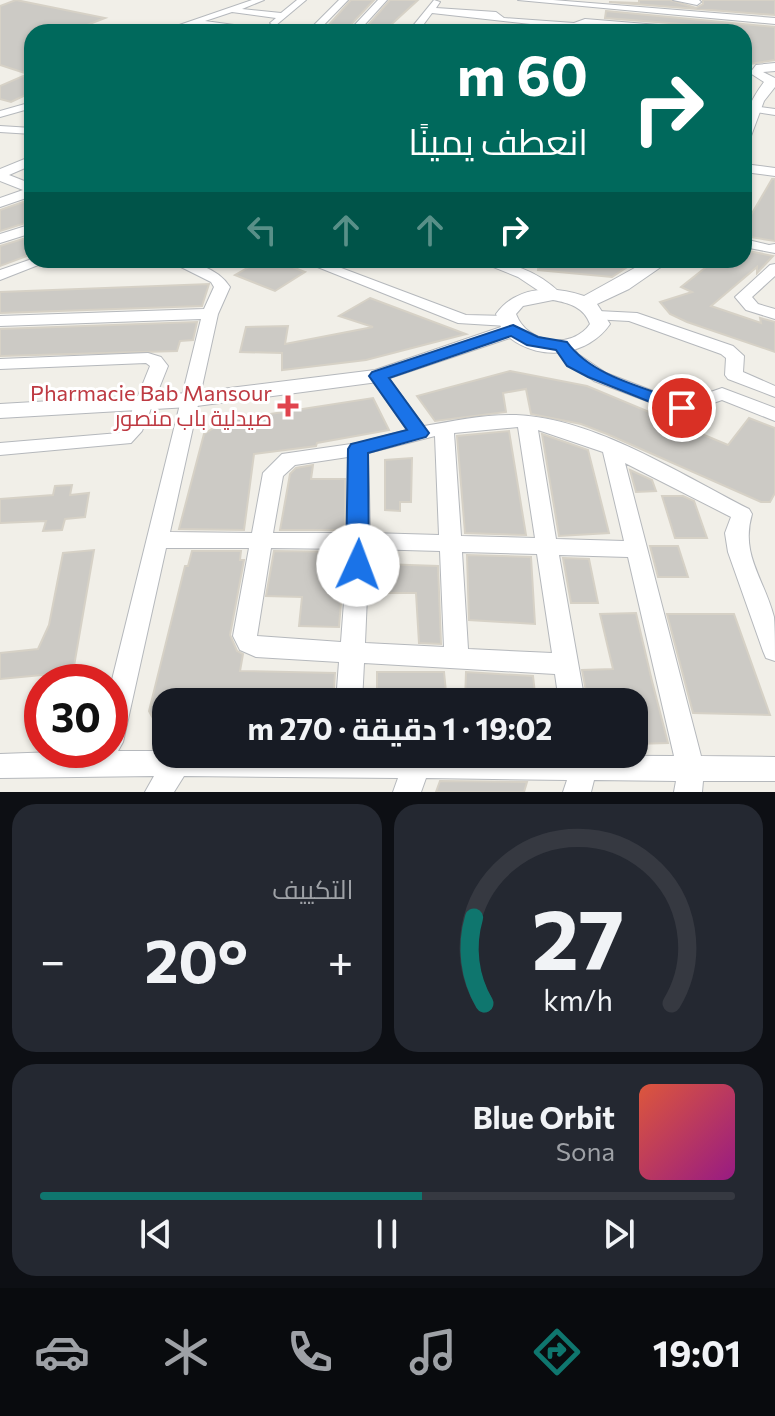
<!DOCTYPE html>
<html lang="ar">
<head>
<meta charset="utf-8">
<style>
  body { margin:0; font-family:Commissioner,Cairo,sans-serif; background:#242831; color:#f1f3f6; direction:rtl; height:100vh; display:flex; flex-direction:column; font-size:30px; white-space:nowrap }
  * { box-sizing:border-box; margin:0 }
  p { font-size:26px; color:#9ea1a6 }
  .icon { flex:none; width:44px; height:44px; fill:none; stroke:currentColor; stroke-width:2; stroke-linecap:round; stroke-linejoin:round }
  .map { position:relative; height:792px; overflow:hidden; direction:ltr }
  .panel { display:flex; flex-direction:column; gap:12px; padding:12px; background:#0d0f14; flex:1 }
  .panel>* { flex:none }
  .guide { position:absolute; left:24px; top:24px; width:728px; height:244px; border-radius:24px; box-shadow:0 2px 6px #0004; direction:rtl; background:#00695c; color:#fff; overflow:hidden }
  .speed { position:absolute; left:24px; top:664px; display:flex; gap:16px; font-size:40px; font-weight:700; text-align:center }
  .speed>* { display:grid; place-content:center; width:104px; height:104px; border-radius:50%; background:#171b24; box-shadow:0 2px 6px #0004; line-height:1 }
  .speed .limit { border:12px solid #d22; background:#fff; color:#111 }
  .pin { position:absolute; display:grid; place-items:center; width:68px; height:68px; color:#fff; margin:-34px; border:4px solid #fff; border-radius:50%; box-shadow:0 2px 8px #0007 }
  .me { position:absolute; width:88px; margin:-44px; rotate:2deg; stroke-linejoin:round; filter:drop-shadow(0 0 6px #0008) }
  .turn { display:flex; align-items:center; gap:28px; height:168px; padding:0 32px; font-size:36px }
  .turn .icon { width:104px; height:104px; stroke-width:2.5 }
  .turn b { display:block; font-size:56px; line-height:68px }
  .lanes { display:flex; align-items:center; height:76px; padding:0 32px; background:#0003; justify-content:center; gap:40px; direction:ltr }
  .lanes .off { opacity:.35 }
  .big { font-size:60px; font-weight:700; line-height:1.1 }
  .panel .card { flex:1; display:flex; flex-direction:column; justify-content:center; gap:12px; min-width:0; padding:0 28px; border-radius:24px; background:#242831 }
  .panel .dial { align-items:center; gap:0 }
  .dial svg { height:208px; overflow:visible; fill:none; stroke:#363941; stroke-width:7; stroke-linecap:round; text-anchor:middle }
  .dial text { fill:#f1f3f6; stroke:none }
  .song { display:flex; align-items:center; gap:24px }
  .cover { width:96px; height:96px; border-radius:12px; background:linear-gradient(135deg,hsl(10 70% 55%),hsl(310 70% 35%)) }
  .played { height:8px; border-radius:4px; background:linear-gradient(90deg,#0f766e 55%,#363941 55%) }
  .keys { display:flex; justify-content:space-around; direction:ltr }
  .heat { display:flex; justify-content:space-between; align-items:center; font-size:44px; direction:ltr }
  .panel .tiles { flex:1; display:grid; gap:12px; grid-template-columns:1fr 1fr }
  .card:last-child { grid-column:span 2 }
  .trip { position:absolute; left:152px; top:688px; width:496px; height:80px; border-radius:24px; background:#171b24; box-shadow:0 2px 6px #0004; font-weight:700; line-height:80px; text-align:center; direction:rtl }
  .dock { display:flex; height:128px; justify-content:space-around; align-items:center; background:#090b0e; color:#9ea1a6 }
  .dock .icon { width:56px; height:56px }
  .dock .selected { color:#0f766e }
  .dock b { font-size:36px; color:#f1f3f6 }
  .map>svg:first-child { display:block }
  .building { fill:#cccac5; stroke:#d6d1c6; stroke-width:2 }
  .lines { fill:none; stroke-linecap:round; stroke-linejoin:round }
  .minor-casing { stroke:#b5b8bc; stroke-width:2 }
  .tertiary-casing { stroke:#b5b8bc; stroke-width:2 }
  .minor { fill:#fff; fill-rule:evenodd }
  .tertiary { fill:#fff; fill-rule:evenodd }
  .route { fill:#1a73e8; stroke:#114b97; stroke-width:2 }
  .health-dot { fill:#e0444e; stroke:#fff; stroke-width:3 }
  .labels { text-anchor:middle; stroke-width:6; stroke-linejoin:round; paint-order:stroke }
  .health-label { font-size:22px; fill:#be3a42; stroke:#fff; text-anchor:end }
</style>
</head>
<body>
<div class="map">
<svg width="775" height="792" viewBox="0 0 775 792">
  <rect width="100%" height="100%" fill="#f1efe8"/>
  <g class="building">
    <polygon points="16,0 105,18 69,32 32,32 32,92 11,102 0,99 0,86 28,74 0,65 0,6"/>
    <polygon points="351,0 374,0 346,30 325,29"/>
    <polygon points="390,0 418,0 383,32 362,32"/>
    <polygon points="639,0 670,0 696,8 703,4 703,0 775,0 775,15 609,2 639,3"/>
    <polygon points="606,11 775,27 775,60 744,65 744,32 703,32 695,25 605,18"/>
    <polygon points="772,179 775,179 775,241 744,236 744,227"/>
    <polygon points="32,199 32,221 0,231 0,210"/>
    <polygon points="32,236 32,254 0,266 0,246"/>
    <polygon points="744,250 773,256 757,273 757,267 711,306 761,323 760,318 775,322 775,352 687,322 670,314 660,302 692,292 681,287 715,260 744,260"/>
    <polygon points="261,260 275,260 305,272 275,291 235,275"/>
    <polygon points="539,260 638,260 612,277 538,270"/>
    <polygon points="209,284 202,306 0,313 0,292"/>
    <polygon points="370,298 466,334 366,360 282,370 282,353 240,352 246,327 288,326 285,344 373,327 339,316"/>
    <polygon points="197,322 193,340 180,341 177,351 0,356 0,329"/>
    <polygon points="510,371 587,386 728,445 749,418 775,428 775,493 770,502 761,502 607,434 581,424 531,414 526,389 503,393 506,412 435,421 417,396"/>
    <polygon points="373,398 389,430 317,443 316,446 254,454 244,530 179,529 204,434 225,421"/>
    <polygon points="509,431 526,535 465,533 457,436"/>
    <polygon points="542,434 588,450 609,533 559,536"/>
    <polygon points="412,458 411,502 400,502 400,511 385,510 385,460"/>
    <polygon points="313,465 311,479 345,479 345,530 280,530 290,474 296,468"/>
    <polygon points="630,470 652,480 656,491 636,492"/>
    <polygon points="72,485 70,495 89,493 85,517 65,519 62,530 43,531 46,521 0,523 0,499 53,495 55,486"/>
    <polygon points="662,496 683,496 694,501 707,538 675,538"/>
    <polygon points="650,546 678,546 688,577 658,577"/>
    <polygon points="94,550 73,672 0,679 0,653 38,649 49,625 63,553"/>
    <polygon points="192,551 241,551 240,560 244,560 230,635 237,651 243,654 240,671 335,673 333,702 166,702 166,742 149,711 185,566 188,566"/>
    <polygon points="274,551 345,552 339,627 299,626 302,597 266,596"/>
    <polygon points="467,555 531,557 535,624 469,620"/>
    <polygon points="563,558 589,559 598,603 571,603"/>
    <polygon points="381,564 438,566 441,644 419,643 416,593 381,593"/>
    <polygon points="636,613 652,681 668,743 634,744 634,702 588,702 582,670 613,669 600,614"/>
    <polygon points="667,614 734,614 770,715 693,713"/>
    <polygon points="377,672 444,672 447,702 377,702"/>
    <polygon points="466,672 533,676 536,702 465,702"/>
    <polygon points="440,781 527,782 524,792 436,792"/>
  </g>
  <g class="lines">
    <g class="minor-casing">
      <g id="minor">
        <path d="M252 0H264L242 9 281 13 297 0H306L275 26 270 23 276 18 232 12 205 21 286 32C256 32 226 26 196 26 184 25 172 32 159 32Z"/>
        <polygon points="339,0 348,0 317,32 307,32"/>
        <polygon points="378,0 387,0 358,32 348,32"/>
        <polygon points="434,0 440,2 436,8 496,12 504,18 574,23 585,19 695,28 700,31 673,32 586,25 575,29 432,13 418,32 408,32"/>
        <polygon points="518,0 553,0 775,18 775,24"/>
        <polygon points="673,0 699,0 701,2 697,5"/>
        <polygon points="32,102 32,108 0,117 0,111"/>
        <polygon points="753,106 775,109 775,115 749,111 747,109"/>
        <polygon points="0,126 32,128 32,134 0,132"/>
        <polygon points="32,156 32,165 9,175 32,184 32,196 0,207 0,198 23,190 0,181 0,169"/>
        <polygon points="744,164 775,168 775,176 744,172"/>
        <polygon points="32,224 32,233 0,243 0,234"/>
        <polygon points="744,239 769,245 775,244 775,253 744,247"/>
        <polygon points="32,259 51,260 0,280 0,270"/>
        <path d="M167 260C190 260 217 267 230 287L218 314 170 532 252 533 263 473 282 454 358 443 407 430 369 376 378 371 384 372 424 426C454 421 485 414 516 415 594 418 680 474 749 509L752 514C740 555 764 578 774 617 775 630 775 647 775 661L766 658 763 651 728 552 725 533 731 517 625 463 701 756 775 757V781H703L702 792H674L676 781 594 780 591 792H563L567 780 426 778 421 792H393L398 778 184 776 174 792H145L154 776 0 778V754L110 750V688L201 319 0 326V316L204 309 214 287 211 282ZM518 427 535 538 461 536 454 433ZM538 430 603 452 624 541 556 539ZM435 436 439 535 370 533 368 453ZM348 457V533H273L283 476 295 465ZM166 548H249L233 636 240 650 256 657 339 662 336 702H362L364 663 555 674 559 702H585L559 555 628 557 674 756 166 754V751H118L123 742ZM271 548 348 549 341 642 257 636ZM369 549 440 551 444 647 365 643ZM462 552 537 554 552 653 468 649Z"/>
        <polygon points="300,260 320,260 466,315 507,316 515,321 507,326 458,323"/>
        <path d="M476 260C507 260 539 271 561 294L553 299 548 297 518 277Z"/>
        <polygon points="775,264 775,276 752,297 758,304 775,309 775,319 746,310 735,297 770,265"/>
        <polygon points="598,311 637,313 733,346 744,356 743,372 775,386 775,397 728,379 725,375 726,358 721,354 629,321 592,319 590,316 592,313"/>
        <polygon points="561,340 567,341 578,354 606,373 682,402 722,388 775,408 775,421 722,400 682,414 676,412 594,381 566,361 553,345"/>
        <polygon points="148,353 161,357 168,366 142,431 131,443 0,455 0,443 119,433 125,428 150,366 146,363 0,369 0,359"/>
      </g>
    </g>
    <g class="tertiary-casing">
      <g id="tertiary">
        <path d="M775 63V71L763 72 775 78V87L764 101 751 136 744 140C744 116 749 102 764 82L750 73 756 65Z"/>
        <path d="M649 260H671L629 289 597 304 610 324C588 356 541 362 510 338L378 382 189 407 0 418V404L189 393 375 370 501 327 496 314C516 286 553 285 584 296ZM553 300C569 303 584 307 590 324 572 350 527 344 516 314L523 306Z"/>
      </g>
    </g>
    <use href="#minor" class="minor"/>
    <use href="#tertiary" class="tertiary"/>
  </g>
  <path class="route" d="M513 325 538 337 567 342C593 378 648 388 688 404L691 408 688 412H675L588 377 567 366 556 350 527 345 511 336 389 378 429 433 426 437 368 453 369 565 365 571 358 573 350 571 346 565 348 449 351 444 407 430 369 376 372 372Z"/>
  <path class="health-dot" d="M284 394h8v8h8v8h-8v8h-8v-8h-8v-8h8z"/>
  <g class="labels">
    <g class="health-label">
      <text x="272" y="401">Pharmacie Bab Mansour<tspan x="272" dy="25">صيدلية باب منصور</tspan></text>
    </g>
  </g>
</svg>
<div class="speed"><div class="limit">30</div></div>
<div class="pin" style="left:682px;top:408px;background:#d93025"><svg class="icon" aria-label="arrive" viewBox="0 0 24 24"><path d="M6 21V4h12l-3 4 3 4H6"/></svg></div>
<svg class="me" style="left:358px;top:565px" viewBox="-20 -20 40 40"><circle r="19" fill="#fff"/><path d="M0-13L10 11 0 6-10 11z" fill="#1a73e8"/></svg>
<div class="trip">19:02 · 1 دقيقة · 270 m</div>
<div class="guide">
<div class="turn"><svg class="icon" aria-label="right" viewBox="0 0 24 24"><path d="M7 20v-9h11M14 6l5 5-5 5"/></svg><div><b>60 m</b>انعطف يمينًا</div></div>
<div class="lanes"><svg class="icon off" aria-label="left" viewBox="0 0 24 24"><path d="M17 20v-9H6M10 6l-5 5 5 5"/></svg><svg class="icon off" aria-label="ahead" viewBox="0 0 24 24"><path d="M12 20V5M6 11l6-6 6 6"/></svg><svg class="icon off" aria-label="ahead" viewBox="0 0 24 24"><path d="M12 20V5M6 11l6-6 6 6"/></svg><svg class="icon" aria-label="right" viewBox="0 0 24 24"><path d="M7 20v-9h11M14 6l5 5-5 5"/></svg></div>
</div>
</div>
<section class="panel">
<div class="tiles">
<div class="card dial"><svg viewBox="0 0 100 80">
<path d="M14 69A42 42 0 1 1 86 69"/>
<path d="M14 69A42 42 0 0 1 10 36" stroke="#0f766e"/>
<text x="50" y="56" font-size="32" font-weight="700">27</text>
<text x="50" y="72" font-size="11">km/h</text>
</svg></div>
<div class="card"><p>التكييف</p>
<div class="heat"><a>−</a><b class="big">20°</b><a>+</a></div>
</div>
<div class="card">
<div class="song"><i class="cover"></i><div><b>Blue Orbit</b><p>Sona</p></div></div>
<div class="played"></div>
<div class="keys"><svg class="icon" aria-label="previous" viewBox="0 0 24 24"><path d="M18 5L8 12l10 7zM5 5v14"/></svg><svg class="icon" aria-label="pause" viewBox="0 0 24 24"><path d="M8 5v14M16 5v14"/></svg><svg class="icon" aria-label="next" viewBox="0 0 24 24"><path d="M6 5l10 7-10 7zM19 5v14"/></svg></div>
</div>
</div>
</section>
<nav class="dock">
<b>19:01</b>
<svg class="icon selected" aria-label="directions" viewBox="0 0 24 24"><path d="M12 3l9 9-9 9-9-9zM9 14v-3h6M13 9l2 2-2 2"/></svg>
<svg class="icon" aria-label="music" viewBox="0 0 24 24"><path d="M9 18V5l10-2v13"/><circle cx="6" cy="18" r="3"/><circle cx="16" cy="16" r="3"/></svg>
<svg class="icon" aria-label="phone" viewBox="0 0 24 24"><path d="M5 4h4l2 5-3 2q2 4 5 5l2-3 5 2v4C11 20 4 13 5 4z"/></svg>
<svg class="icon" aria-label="climate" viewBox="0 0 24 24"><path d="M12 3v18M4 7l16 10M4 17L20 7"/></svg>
<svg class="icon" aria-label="car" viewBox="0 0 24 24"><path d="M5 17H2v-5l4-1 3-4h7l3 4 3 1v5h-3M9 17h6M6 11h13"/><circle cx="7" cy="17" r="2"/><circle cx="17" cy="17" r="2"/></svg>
</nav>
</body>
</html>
